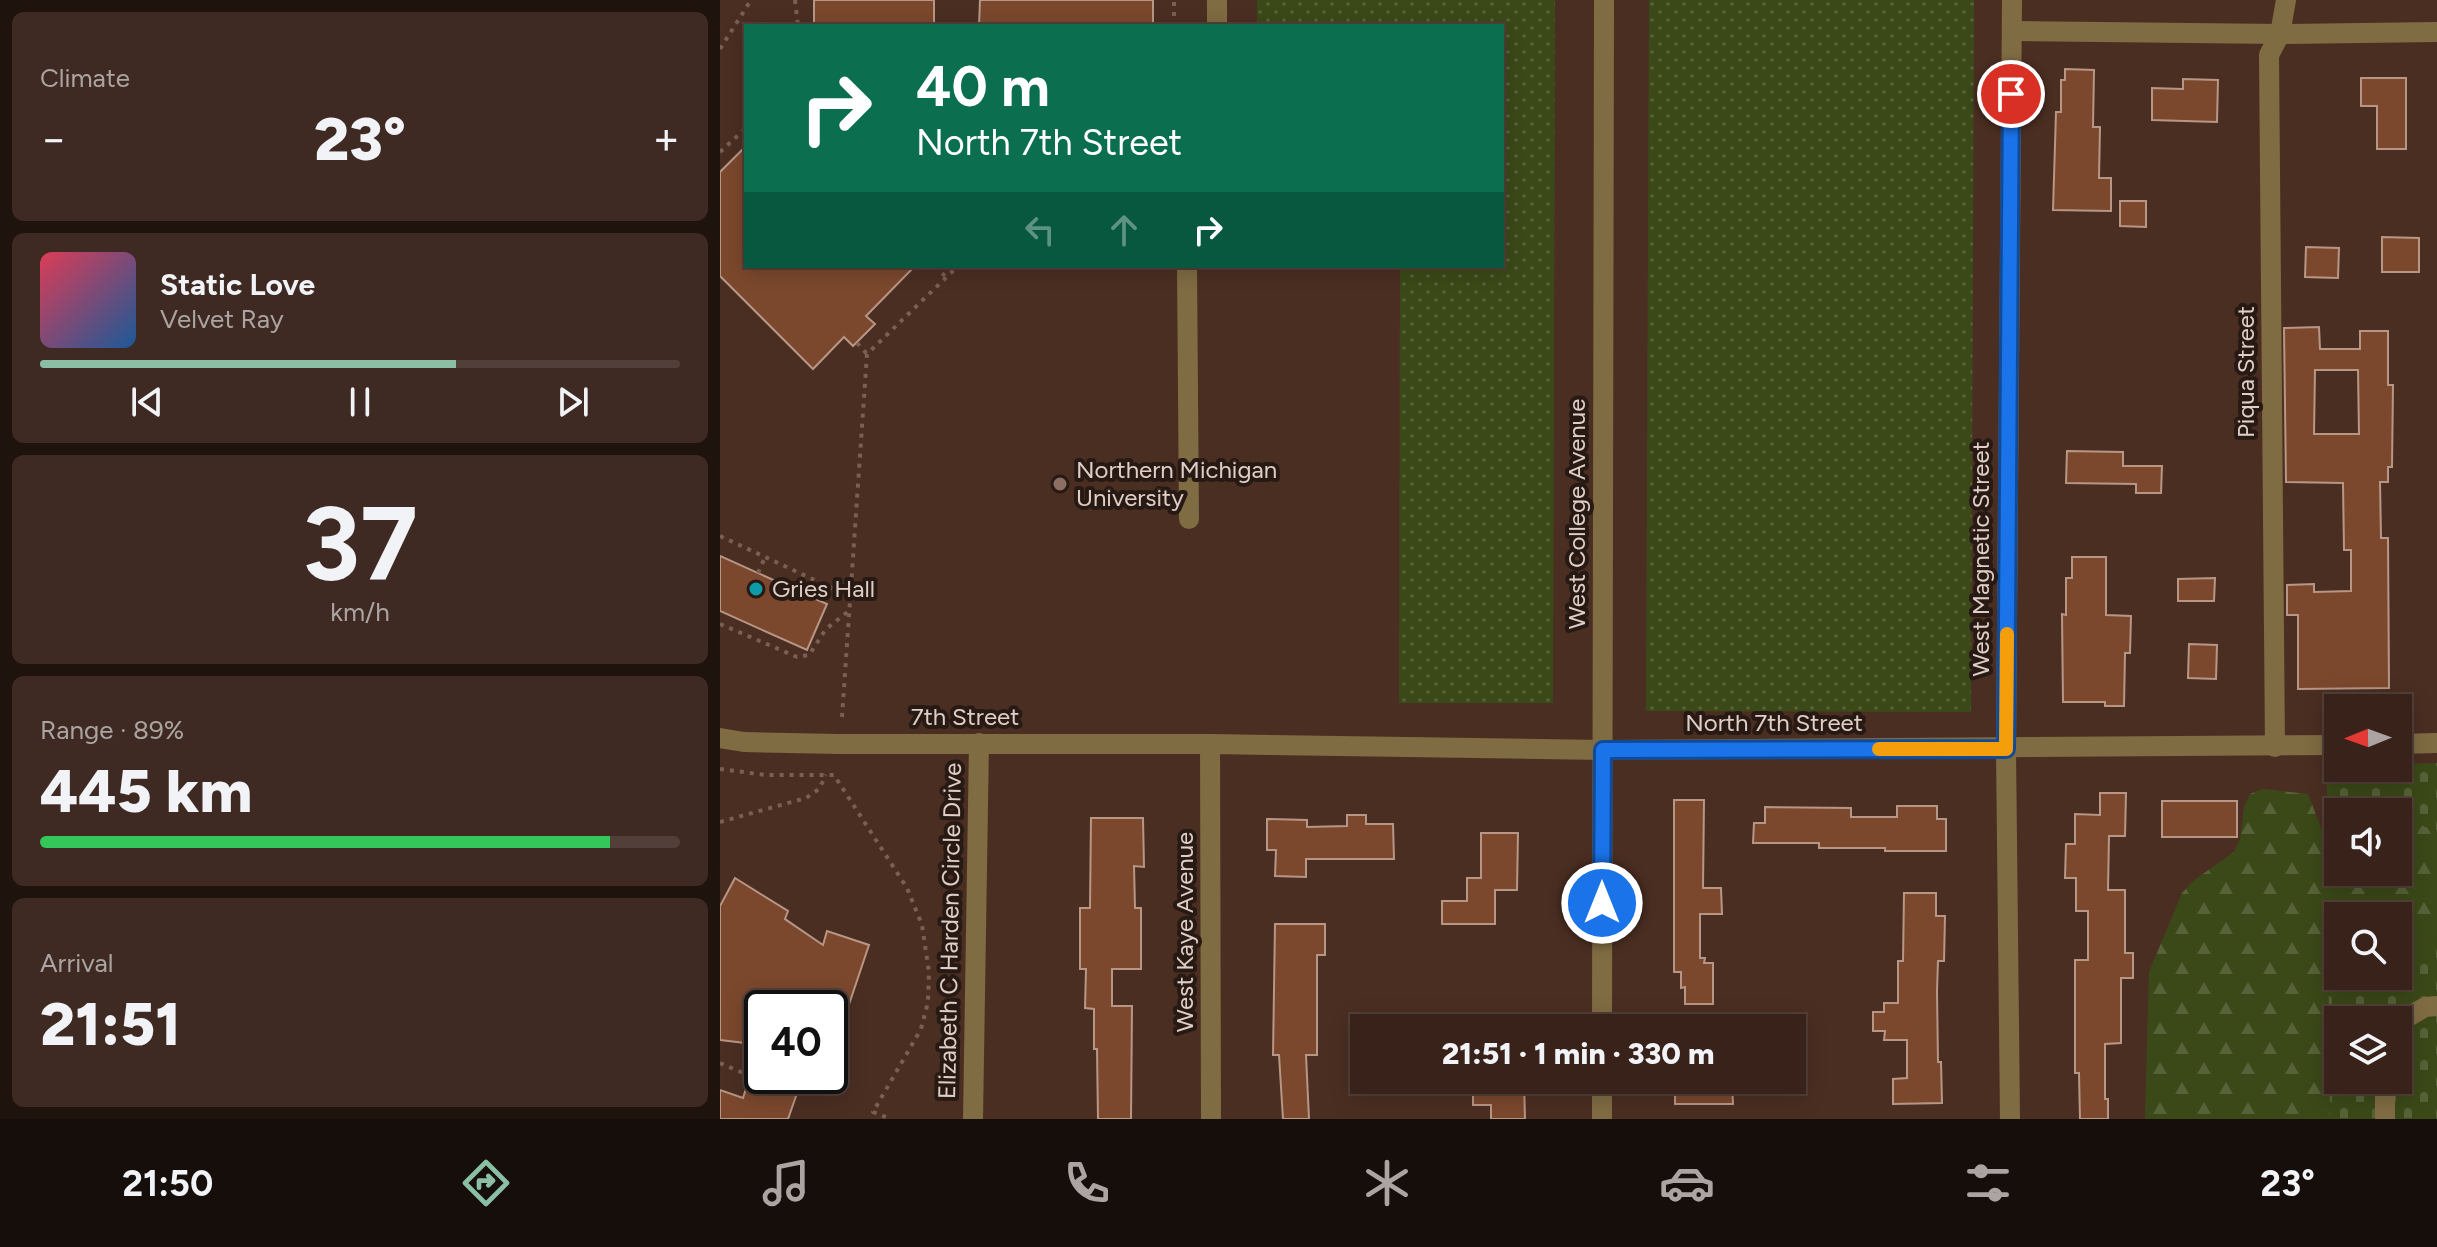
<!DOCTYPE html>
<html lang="en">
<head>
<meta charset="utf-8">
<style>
  body { margin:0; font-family:Figtree,sans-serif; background:#3f2a23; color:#f1f3f6; height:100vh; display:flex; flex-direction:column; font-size:30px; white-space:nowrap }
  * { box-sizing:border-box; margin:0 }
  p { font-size:26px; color:#aba4a2 }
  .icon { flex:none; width:44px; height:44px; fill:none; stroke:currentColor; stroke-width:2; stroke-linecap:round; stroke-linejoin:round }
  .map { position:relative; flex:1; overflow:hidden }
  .side { display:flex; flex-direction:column; gap:12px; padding:12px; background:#1f130e; width:720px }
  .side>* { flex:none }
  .guide { position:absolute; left:24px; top:24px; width:760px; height:244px; border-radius:0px; box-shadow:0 4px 20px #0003,0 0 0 2px #523f39; background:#0b6e4f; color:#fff; overflow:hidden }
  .needle { width:52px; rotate:269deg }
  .controls { position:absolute; left:1604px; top:694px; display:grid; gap:16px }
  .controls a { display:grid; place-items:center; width:88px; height:88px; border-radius:0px; background:#38221a; box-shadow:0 4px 20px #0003,0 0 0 2px #523f39; font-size:40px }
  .speed { position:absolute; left:24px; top:990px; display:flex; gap:16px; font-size:40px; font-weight:700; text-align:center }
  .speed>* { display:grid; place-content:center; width:104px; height:104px; border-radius:50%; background:#38221a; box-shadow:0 4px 20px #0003,0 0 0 2px #523f39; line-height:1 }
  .speed .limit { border:4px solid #111; border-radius:12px; background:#fff; color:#111 }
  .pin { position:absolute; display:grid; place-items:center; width:68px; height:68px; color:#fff; margin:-34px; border:4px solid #fff; border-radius:50%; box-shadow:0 2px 8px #0007 }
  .me { position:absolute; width:88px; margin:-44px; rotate:0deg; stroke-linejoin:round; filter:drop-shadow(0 0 6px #0008) }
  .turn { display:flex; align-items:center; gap:28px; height:168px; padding:0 40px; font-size:36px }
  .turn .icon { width:104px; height:104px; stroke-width:2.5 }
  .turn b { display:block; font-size:56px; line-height:68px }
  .lanes { display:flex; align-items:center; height:76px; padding:0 40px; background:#0003; justify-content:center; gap:40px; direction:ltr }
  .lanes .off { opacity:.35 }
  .big { font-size:60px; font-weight:800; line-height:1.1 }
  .side .card { flex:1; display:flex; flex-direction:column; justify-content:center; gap:12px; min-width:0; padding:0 28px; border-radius:12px; background:#3f2a23 }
  .side .dial { align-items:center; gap:0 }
  .dial b { font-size:104px; line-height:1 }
  .song { display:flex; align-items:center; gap:24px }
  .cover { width:96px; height:96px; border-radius:12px; background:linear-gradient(135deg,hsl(350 70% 55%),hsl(210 70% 35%)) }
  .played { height:8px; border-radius:4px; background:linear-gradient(90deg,#8abfa5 65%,#523f39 65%) }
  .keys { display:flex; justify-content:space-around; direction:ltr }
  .heat { display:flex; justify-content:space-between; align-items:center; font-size:44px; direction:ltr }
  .charge { height:12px; border-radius:6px; background:linear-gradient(90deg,#34c759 89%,#523f39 0) }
  .trip { position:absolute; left:630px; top:1014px; width:456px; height:80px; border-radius:0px; background:#38221a; box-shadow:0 4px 20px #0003,0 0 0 2px #523f39; font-weight:800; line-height:80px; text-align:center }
  .menu { display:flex; height:128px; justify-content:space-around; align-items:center; background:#160e0a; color:#aba4a2 }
  .menu .icon { width:56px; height:56px }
  .menu .on { color:#8abfa5 }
  .menu b { font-size:36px; color:#f1f3f6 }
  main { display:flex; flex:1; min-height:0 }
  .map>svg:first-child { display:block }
  .grass { fill:url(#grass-dots) }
  .forest { fill:url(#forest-firs) }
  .cemetery { fill:url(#cemetery-stones); fill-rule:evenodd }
  .building { fill:#7b482d; stroke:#b89686; stroke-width:2; fill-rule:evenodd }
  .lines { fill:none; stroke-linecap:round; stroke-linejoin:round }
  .path { stroke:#795f54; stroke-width:4; stroke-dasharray:4 6; stroke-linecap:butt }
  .minor { stroke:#7f6c43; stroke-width:20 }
  .route-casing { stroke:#114b97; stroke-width:20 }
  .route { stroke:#1a73e8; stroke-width:14 }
  .slow { stroke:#f59e0b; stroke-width:14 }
  .education-dot { fill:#8d6e63; stroke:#271a14; stroke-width:3 }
  .culture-dot { fill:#0f9aa8; stroke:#271a14; stroke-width:3 }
  .labels { text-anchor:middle; stroke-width:8; stroke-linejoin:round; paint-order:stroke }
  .street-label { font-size:24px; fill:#e0cdc5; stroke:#271a14 }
  .poi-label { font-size:24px; fill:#e0cdc5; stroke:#271a14; text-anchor:start }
</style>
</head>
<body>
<main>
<section class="side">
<div class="card"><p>Climate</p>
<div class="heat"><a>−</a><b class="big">23°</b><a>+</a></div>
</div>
<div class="card">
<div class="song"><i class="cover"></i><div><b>Static Love</b><p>Velvet Ray</p></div></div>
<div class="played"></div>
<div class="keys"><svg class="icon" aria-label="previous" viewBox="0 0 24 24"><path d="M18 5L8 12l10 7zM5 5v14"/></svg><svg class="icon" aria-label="pause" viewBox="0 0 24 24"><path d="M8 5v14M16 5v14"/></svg><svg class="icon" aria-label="next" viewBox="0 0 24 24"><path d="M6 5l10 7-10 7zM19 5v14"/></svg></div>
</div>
<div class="card dial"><b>37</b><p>km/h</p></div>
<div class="card"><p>Range · 89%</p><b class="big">445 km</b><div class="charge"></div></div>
<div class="card"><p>Arrival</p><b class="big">21:51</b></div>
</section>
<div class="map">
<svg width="1717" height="1119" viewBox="0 0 1717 1119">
  <defs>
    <pattern id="grass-dots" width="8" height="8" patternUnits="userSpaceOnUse" patternTransform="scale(2)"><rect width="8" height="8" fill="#3b4918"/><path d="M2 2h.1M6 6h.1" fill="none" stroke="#576238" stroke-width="1.8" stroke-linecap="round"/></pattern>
    <pattern id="forest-firs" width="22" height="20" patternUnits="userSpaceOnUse" patternTransform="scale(2)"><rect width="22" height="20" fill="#3b4918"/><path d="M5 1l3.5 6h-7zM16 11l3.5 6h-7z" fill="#576238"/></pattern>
    <pattern id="cemetery-stones" width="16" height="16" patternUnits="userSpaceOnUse" patternTransform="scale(2)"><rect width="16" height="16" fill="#3b4918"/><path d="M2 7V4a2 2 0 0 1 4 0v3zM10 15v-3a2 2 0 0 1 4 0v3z" fill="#576238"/></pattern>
  </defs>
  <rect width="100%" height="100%" fill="#4b2e22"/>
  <g class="grass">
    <polygon points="537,0 835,0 833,703 679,703 680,266 782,266 782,26 537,26"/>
    <polygon points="929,0 1254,0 1251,712 926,711"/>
  </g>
  <polygon class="forest" points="1543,789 1588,794 1608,846 1618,834 1618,872 1678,872 1678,814 1717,832 1717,943 1678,941 1678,916 1618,916 1618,938 1608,938 1610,1119 1425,1119 1429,972 1462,893 1473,881 1514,852 1520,839 1524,807 1530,794"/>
  <g class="cemetery">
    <polygon points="1717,763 1717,832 1645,799 1635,812 1618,812 1618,834 1609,846 1606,766 1678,768 1678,764"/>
    <path d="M1608 938H1618V976H1678V941L1717 943V1119H1610ZM1618 1020H1678V1080H1618Z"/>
  </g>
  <g class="building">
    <rect x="94" y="0" width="120" height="26"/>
    <polygon points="260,0 433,0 433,26 259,26"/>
    <polygon points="1345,69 1374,70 1373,127 1380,127 1379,178 1391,178 1391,211 1333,210 1336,112 1341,112 1341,80 1345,80"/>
    <polygon points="1641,78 1686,78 1686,149 1657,149 1657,106 1641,106"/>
    <polygon points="1463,79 1498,80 1497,122 1432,120 1432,88 1463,89"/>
    <polygon points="26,146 26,266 195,266 146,316 155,324 133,346 124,337 93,369 0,276 0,172"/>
    <polygon points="1400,201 1426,201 1426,227 1400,226"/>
    <polygon points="1662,237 1699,238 1699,272 1662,272"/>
    <polygon points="1586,247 1619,248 1618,278 1585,277"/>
    <path d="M1599 327 1600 349H1640V331H1668V385H1673L1672 467H1668V482H1660L1661 538H1668L1669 688 1578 689V615H1567V585L1594 584V592L1631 591V550H1624L1623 483 1566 482 1564 328ZM1595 370H1638L1639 434H1594Z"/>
    <polygon points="1347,451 1403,452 1403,466 1442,466 1441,493 1416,493 1416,484 1346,483"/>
    <polygon points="0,556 107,604 87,650 0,611"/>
    <polygon points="1352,557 1386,557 1386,615 1411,616 1410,653 1405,653 1404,706 1385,706 1385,702 1343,702 1342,614 1346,615 1346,578 1352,578"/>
    <polygon points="1495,578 1494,601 1458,601 1458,579"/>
    <polygon points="1469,644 1497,645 1496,679 1468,678"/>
    <polygon points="1380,793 1406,793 1405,836 1389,836 1388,890 1405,890 1405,953 1413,953 1413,978 1401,978 1401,1043 1385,1044 1385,1099 1388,1099 1388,1119 1360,1119 1359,1073 1355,1073 1355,960 1368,960 1368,911 1356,911 1356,878 1345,878 1346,844 1355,844 1355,814 1380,815"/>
    <polygon points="954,800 984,800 983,888 1001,888 1002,914 980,914 980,958 985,958 984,963 993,963 993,1004 965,1004 965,987 961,988 961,972 954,972"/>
    <rect x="1442" y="801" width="75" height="36"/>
    <polygon points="1177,806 1217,806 1217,819 1226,819 1226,851 1165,851 1165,848 1099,848 1099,843 1033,843 1034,823 1045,823 1045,807 1131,808 1131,817 1177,817"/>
    <polygon points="627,815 646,815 646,824 673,824 674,859 586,859 586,877 555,876 556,850 547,850 547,819 587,820 587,827 627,826"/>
    <polygon points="371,818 423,818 424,867 414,866 415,908 421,908 421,969 392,969 392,1006 412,1006 411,1119 378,1119 377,1049 374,1049 374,1009 365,1008 366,969 360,969 360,908 370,908"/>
    <polygon points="761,833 798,833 797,890 775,890 775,924 722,924 722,901 747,901 747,878 761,878"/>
    <polygon points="15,878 68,911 65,919 103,945 107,931 149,945 114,1049 110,1049 110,1008 42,1008 42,1045 0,1040 0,906"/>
    <polygon points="1184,893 1216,893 1216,916 1225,916 1224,961 1218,961 1217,991 1218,1062 1221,1062 1222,1103 1173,1104 1173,1079 1187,1078 1187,1040 1164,1040 1165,1031 1153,1031 1153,1012 1164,1012 1164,1003 1178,1003 1178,961 1183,961"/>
    <polygon points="555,924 605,924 605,955 597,955 597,1055 586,1055 589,1119 563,1119 559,1055 553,1055"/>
    <polygon points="30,1076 83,1076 68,1119 0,1119 0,1090 23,1098"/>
    <polygon points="753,1080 804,1080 805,1119 771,1119 771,1105 753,1105"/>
    <polygon points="963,1080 1012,1080 1013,1104 955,1104 955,1082 963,1082"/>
  </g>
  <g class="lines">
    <g class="path">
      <polyline points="75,0 78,26"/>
      <polyline points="454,26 454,0"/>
      <polyline points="0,49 31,0"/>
      <polyline points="0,152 26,128"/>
      <polyline points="215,266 226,277"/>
      <polyline points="137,343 147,354"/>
      <polyline points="0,536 131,597"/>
      <polyline points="38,573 45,557"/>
      <polyline points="0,624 77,657 89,655 106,629 130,610"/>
      <polyline points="122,717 147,354 238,266"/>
      <polyline points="0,769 46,775 114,775 187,888 202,925 209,972 208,1002 201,1029 153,1112 171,1119"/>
      <polyline points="0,822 86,798 99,789 106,775"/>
      <polyline points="0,1063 30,1076"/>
    </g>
    <g class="minor">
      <polyline points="497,26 497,0"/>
      <polyline points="1292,31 1560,34 1717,32"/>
      <polyline points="467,266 469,519"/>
      <polyline points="0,738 24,742 119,744 490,744 883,750 1618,745"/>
      <polyline points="490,744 491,1119"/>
      <polyline points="1678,744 1717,743"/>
      <polyline points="1555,747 1549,55 1560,34 1566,0"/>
      <polyline points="1678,1023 1705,1007 1717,1006"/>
      <polyline points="882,1028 884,0"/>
      <polyline points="253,1119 259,743"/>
      <polyline points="882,1119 882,1080"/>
      <polyline points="1290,1119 1286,749 1292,0"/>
      <polyline points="1665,1119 1665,1080"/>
    </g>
  </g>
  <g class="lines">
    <g class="route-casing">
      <polyline id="route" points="882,903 883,750 1286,749 1291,94"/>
    </g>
    <use href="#route" class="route"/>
    <polyline class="slow" points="1159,749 1286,749 1287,634"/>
  </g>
  <circle class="education-dot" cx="340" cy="484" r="8"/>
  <circle class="culture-dot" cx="36" cy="589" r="8"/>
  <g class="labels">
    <g class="street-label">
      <text transform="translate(1526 372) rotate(-90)" y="8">Piqua Street</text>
      <text transform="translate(857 514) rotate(-90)" y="8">West College Avenue</text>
      <text transform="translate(1261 559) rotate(-90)" y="8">West Magnetic Street</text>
      <text x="245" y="725">7th Street</text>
      <text x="1054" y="731">North 7th Street</text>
      <text transform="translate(230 931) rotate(-89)" y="8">Elizabeth C Harden Circle Drive</text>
      <text transform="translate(465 932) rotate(-90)" y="8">West Kaye Avenue</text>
    </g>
    <g class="poi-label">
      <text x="356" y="478">Northern Michigan<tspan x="356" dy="28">University</tspan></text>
      <text x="52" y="597">Gries Hall</text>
    </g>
  </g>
</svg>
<div class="controls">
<a><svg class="needle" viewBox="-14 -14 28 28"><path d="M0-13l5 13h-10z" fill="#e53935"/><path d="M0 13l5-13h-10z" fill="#aba4a2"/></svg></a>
<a><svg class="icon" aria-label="sound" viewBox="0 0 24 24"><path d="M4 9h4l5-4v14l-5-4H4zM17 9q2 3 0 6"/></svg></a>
<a><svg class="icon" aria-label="search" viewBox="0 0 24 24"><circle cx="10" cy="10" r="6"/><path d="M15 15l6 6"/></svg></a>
<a><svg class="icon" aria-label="layers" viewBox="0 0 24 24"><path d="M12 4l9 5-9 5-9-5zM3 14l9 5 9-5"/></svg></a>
</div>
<div class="speed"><div class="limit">40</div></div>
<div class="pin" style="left:1291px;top:94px;background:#d93025"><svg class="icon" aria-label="arrive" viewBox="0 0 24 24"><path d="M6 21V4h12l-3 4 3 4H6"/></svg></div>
<svg class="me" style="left:882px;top:903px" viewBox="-20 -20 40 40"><circle r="17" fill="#1a73e8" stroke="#fff" stroke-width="3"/><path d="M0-11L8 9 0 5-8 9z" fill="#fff"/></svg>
<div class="trip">21:51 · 1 min · 330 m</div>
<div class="guide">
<div class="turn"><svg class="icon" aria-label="right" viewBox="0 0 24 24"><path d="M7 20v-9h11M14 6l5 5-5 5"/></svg><div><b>40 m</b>North 7th Street</div></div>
<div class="lanes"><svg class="icon off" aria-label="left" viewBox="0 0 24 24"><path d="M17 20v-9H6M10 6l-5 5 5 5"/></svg><svg class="icon off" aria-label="ahead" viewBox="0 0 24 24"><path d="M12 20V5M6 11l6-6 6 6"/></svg><svg class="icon" aria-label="right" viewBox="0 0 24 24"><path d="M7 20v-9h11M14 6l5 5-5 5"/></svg></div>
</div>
</div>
</main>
<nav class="menu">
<b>21:50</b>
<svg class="icon on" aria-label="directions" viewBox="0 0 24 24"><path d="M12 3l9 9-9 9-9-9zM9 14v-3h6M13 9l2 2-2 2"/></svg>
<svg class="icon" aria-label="music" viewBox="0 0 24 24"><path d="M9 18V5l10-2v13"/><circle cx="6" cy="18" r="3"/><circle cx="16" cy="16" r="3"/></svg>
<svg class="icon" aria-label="phone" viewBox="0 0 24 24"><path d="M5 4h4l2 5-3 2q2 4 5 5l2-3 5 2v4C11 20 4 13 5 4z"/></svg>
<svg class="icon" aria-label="climate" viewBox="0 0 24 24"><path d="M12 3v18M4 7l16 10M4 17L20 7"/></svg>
<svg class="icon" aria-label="car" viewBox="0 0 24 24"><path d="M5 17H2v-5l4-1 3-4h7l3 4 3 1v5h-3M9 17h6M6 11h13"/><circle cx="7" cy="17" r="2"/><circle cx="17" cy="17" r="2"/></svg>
<svg class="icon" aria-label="filters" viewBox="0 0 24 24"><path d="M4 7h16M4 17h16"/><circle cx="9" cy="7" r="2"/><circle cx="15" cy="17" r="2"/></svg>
<b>23°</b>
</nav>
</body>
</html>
